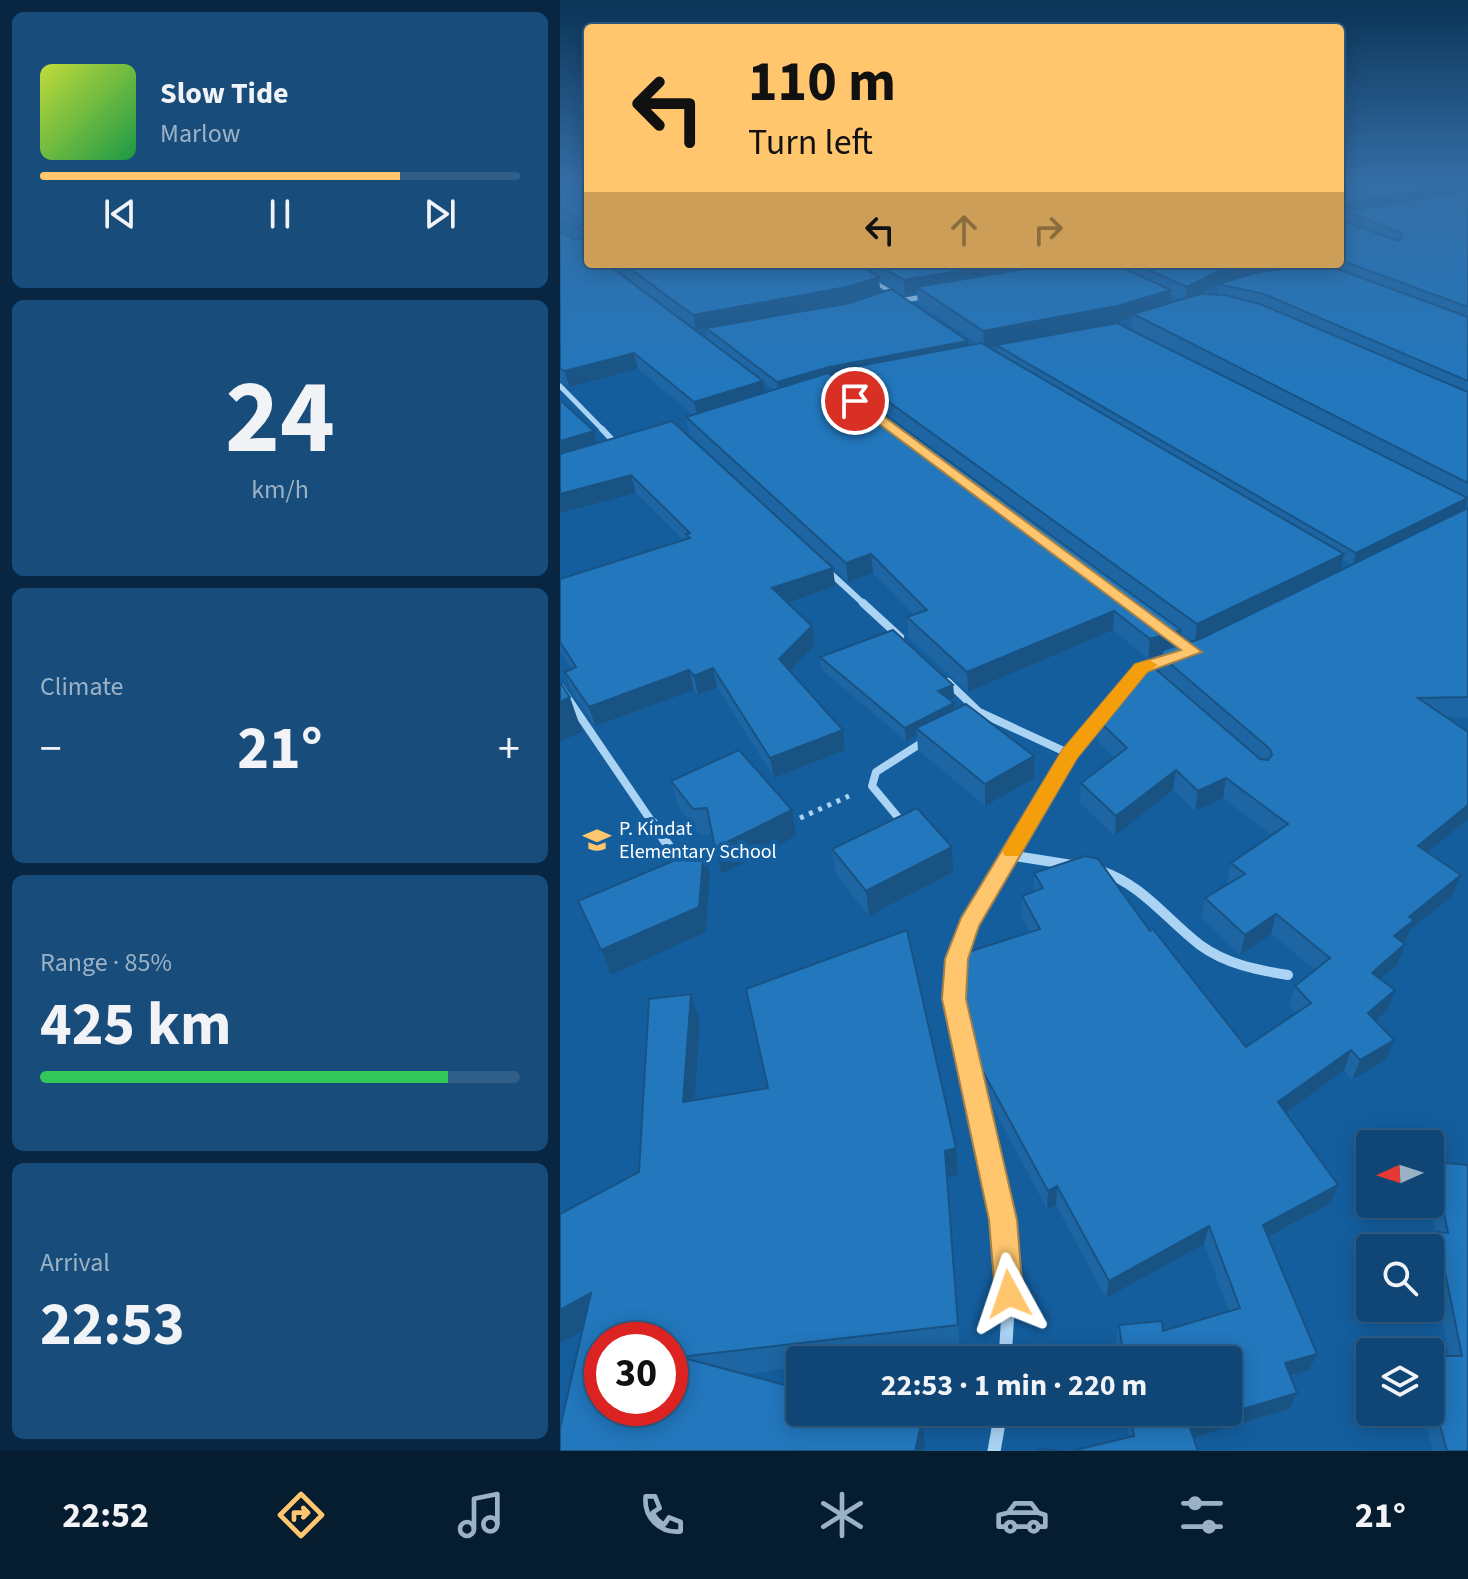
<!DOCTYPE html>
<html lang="en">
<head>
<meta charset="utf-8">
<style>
  body { margin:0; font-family:"Source Sans 3",sans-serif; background:#184d7b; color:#f1f3f6; height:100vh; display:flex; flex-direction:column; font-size:30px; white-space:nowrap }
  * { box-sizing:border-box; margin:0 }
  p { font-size:26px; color:#9bb1c5 }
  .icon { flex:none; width:44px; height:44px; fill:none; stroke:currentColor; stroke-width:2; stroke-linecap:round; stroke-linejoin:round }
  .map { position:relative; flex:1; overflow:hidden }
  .drawer { display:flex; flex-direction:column; gap:12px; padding:12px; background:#082641; width:560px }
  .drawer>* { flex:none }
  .hud { position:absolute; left:24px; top:24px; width:760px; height:244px; border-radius:8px; box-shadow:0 4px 20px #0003,0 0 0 2px #2f5e88; background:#ffc66e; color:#111; overflow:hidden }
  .needle { width:52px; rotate:267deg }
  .tools { position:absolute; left:796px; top:1130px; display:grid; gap:16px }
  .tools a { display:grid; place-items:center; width:88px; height:88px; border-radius:8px; background:#0f4676; box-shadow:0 4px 20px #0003,0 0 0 2px #2f5e88; font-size:40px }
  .speed { position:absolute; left:24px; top:1322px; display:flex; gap:16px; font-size:40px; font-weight:700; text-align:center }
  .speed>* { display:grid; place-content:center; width:104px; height:104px; border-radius:50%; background:#0f4676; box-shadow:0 4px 20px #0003,0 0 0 2px #2f5e88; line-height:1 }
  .speed .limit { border:12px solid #d22; background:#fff; color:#111 }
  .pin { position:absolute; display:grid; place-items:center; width:68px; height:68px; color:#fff; margin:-34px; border:4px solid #fff; border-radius:50%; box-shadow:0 2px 8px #0007 }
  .me { position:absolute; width:88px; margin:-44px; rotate:355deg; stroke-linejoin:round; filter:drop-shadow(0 0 6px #0008) }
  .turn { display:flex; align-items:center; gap:28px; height:168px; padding:0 32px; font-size:36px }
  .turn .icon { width:104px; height:104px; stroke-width:2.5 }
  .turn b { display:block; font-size:56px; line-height:68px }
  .lanes { display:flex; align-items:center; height:76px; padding:0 32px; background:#0003; justify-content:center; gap:40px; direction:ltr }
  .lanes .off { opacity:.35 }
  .big { font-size:60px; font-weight:700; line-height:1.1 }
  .drawer .tile { flex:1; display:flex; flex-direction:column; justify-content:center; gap:12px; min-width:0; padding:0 28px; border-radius:12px; background:#184d7b }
  .drawer .dial { align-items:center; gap:0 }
  .dial b { font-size:104px; line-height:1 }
  .song { display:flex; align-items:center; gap:24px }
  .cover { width:96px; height:96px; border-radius:12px; background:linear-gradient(135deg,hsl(70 70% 55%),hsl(140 70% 35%)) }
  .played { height:8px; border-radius:4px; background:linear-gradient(90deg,#ffc66e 75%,#2f5e88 75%) }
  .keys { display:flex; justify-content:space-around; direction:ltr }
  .heat { display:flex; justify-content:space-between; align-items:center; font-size:44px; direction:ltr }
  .charge { height:12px; border-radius:6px; background:linear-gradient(90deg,#34c759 85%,#2f5e88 0) }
  .trip { position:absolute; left:226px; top:1346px; width:456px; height:80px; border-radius:8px; background:#0f4676; box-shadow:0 4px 20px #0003,0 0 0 2px #2f5e88; font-weight:700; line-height:80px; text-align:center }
  .tab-bar { display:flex; height:128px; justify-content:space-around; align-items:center; background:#061c2f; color:#9bb1c5 }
  .tab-bar .icon { width:56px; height:56px }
  .tab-bar .active { color:#ffc66e }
  .tab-bar b { font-size:36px; color:#f1f3f6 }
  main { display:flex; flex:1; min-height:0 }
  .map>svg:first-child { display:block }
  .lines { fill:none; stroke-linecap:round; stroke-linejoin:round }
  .path { stroke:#abd3f4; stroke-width:5; stroke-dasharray:4 6; stroke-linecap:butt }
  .minor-far5 { stroke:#abd3f4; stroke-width:4 }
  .minor-far4 { stroke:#abd3f4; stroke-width:5 }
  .minor-far3 { stroke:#abd3f4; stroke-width:6 }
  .minor-far2 { stroke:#abd3f4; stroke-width:8 }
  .minor-far1 { stroke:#abd3f4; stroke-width:10 }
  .minor { stroke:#abd3f4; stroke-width:13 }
  .wall { fill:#1d66a3; fill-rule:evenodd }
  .shaded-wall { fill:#185384 }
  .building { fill:#2277bd; stroke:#185384; stroke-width:2; fill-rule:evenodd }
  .route { fill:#ffc66e; stroke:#a68148; stroke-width:2 }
  .slow { fill:#f59e0b }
  .labels { text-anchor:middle; stroke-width:8; stroke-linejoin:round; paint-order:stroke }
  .poi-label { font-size:20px; fill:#fff; stroke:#145e9e; text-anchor:start }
</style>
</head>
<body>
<main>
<section class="drawer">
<div class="tile">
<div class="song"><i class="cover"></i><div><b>Slow Tide</b><p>Marlow</p></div></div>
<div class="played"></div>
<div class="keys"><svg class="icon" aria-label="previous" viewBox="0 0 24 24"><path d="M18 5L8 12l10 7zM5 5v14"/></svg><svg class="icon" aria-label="pause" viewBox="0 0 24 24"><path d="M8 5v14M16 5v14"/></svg><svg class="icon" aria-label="next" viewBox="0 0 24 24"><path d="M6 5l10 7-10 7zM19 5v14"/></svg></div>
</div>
<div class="tile dial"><b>24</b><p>km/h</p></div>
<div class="tile"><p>Climate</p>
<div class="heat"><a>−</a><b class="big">21°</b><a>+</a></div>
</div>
<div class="tile"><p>Range · 85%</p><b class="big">425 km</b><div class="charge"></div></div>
<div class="tile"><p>Arrival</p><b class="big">22:53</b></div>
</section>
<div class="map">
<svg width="908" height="1451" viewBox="0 0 908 1451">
  <rect width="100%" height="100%" fill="#145e9e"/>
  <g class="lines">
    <polyline class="path" points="240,818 289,796"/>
    <polyline class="minor-far5" points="311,280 333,293"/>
    <g class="minor-far4">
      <polyline points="330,291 338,296"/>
      <polyline points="345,300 368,296"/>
      <polyline points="0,386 44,431"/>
    </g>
    <g class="minor-far3">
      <polyline points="42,429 58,446"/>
      <polyline points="267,570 305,605"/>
    </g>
    <g class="minor-far2">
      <polyline points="303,603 340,637"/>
      <polyline points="388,682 419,712 510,754"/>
      <polyline points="0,687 94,825"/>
      <polyline points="337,816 312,786 316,772 366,740"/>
      <polyline points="468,825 510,754 581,668 611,659"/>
    </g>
    <g class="minor-far1">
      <polyline points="93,823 121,864 125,862"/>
      <polyline points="449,855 512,865"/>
      <path d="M541 871C583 885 606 919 640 945 666 964 697 970 728 975"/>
      <path d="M417 1102C409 1069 398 1034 394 1000 387 936 438 875 469 823"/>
    </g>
    <g class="minor">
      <polyline points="416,1100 443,1220 449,1294 445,1360"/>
      <polyline points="434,1451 441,1412"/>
    </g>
  </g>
  <g class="wall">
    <path d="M0 183H28V264L189 370 148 339 146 328 408 341V346L418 344 358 303 357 292 345 295 319 280 320 291 289 302 136 330 48 264H743V267L755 265 752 264H780V220L785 222 786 215 780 216V183H908V503L906 502 904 509 908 508V717H886L908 732V819L867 852 893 895 850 930 846 940 843 943 845 944 838 964 820 979 828 1010 815 1021 834 1040 826 1060 792 1080 784 1070 725 1112 771 1203 708 1238 749 1370 730 1376 737 1393 729 1409 633 1437H569L565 1412H668V1360H559L556 1341 559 1325 603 1331 669 1311 644 1244 546 1298 496 1205 487 1209 422 1087 404 1012 403 992 470 932 461 916 462 896 474 892V873L590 931 686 1047 736 1013 729 1006 735 986 755 970 711 934 680 955 642 918 645 898 669 884 667 883 671 863 711 835 663 798 635 811 613 790 555 836 520 803 521 783 554 758 537 740 538 720 600 672 602 654 588 659 553 630 408 692 348 637 347 617 354 615 313 573 288 582 129 434 126 417 133 415 78 369 9 387 0 382V232L15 240 12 228 15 227 0 216ZM658 285 657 295 640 294 657 286ZM611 295 622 299 610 303ZM572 317V329L556 323ZM436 346 437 352 428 347ZM283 375 284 384 274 377ZM203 381 214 390 205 392ZM782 560 790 565 780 570ZM621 633 632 642 619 645Z"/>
    <polygon points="34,431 37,443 273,568 275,586 228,603 255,645 229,671 283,730 285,750 214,778 157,687 138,695 134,690 35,726 12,692 5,672 12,669 0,651 0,579 123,540 76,493 0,513"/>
    <polygon points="260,657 393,685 394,698 389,700 394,709 474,778 425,806 358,750 357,735 346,741 262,670"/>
    <polygon points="111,781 236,836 162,874 152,834 140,835 118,806"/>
    <polygon points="272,849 393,872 309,916 276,875"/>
    <polygon points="150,874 146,932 51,975 18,901"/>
    <polygon points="140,1022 135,1100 396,1148 398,1175 387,1178 400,1349 304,1360 240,1360 240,1367 184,1374 365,1443 23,1331 79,1172"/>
    <polygon points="874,1162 908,1165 908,1451 873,1451 862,1412 870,1412 870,1356 889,1356 870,1259 870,1248 868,1248 876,1234 870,1204 870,1170"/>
  </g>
  <g class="shaded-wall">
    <polygon points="899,183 908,183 907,193 787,212 786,215 780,216 780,204"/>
    <polygon points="439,264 518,264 357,287 357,292 345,295 344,280"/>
    <polygon points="689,264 743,264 742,271 658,284 658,285 625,301 627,287 659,271"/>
    <polygon points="319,277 320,291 289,302 136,330 133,315"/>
    <polygon points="611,290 610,306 573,314 572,317 556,323 424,348 423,331"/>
    <polygon points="408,341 408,351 283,369 283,375 270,378 219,393 217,382 269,367"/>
    <polygon points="74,353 78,369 9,387 5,371"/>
    <polygon points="203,381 206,397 138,418 134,402"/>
    <polygon points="34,431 39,448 0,460 0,441"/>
    <polygon points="71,475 76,493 0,513 0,494"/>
    <polygon points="908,498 904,511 793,566 796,553"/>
    <polygon points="311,554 313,573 288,582 286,563"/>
    <polygon points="784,554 780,573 635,644 637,624"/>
    <polygon points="273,568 275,586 216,607 212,588"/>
    <polygon points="554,611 553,630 408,692 407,672"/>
    <polygon points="252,626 255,645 222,679 219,659"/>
    <polygon points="621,630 619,649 588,659 590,639"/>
    <polygon points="153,668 157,687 138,695 134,676"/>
    <polygon points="129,670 134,690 35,726 29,707"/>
    <polygon points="393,685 394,698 379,704 378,691"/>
    <polygon points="10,697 22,732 0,741 0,702"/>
    <polygon points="394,703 394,716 356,728 357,735 346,741 345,728"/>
    <polygon points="283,730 285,750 214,778 210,758"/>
    <polygon points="474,756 474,778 425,806 425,784"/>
    <polygon points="616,770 613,790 555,836 556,816"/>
    <polygon points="666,778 663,798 635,811 638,791"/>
    <polygon points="908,805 908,819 851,866 858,846"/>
    <polygon points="232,810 236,836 162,874 155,848"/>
    <polygon points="392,847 393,872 309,916 306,891"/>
    <polygon points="144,848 150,874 146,932 51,975 41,950"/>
    <polygon points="901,875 893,895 850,930 846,940 827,956 834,936 849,917"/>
    <polygon points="716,914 711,934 680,955 685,935"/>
    <polygon points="845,944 838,964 805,992 812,973"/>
    <polygon points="835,990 828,1010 801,1033 808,1013"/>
    <polygon points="131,994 140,1022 133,1129 123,1102"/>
    <polygon points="834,1040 826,1060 792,1080 800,1060"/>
    <polygon points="791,1050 784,1070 713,1122 718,1102"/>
    <polygon points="396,1148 398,1175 387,1178 400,1349 385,1151"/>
    <polygon points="778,1185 771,1203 697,1243 703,1225"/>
    <polygon points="497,1186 496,1205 487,1209 488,1191"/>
    <polygon points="649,1226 644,1244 546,1298 549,1281"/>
    <polygon points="31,1293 46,1318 0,1343 0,1310"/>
    <polygon points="757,1354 749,1370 718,1379 725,1363"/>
    <polygon points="737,1393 729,1409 625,1440 629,1425"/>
    <polygon points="362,1421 365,1443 364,1451 355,1451"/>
  </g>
  <g class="building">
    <polygon points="0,183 28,183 28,233 27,231 12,228 26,225 0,206"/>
    <polygon points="780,183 899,183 780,204"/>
    <polygon points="908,191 908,307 780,260 780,220 838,241 843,238 840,232 787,212"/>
    <polygon points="0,232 13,239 26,240 28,238 28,264 47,264 203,381 134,402 74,353 5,371 0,369"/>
    <polygon points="64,264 297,264 319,277 287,287 133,315"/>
    <polygon points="315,264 439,264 344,280"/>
    <polygon points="495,264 554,264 611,290 557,306 423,331 357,287"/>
    <polygon points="575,264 689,264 659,271 627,287"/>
    <polygon points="764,264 908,317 908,381 704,294 658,284 699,272"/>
    <polygon points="331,289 408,341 269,367 217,382 146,328 290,303"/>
    <polygon points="640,294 665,295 700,304 908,392 908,483 573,314"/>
    <polygon points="557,323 908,498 796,553 436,345"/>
    <polygon points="421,343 784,554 637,624 283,369"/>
    <polygon points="268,373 621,630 590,639 554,611 407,672 347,617 367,610 311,554 286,563 126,417"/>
    <polygon points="0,400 34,431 0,441"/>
    <polygon points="112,421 273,568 212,588 252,626 219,659 283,730 210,758 153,668 134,676 129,670 29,707 5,672 16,667 0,642 0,579 130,538 126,534 130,533 71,475 0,494 0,454"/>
    <polygon points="908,508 908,697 858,698 908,732 908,805 858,846 901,875 849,917 854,920 834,936 845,944 812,973 835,990 808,1013 834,1040 800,1060 791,1050 718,1102 778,1185 703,1225 757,1354 725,1363 737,1393 629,1425 638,1451 512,1451 574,1436 570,1412 668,1412 668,1360 564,1360 559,1325 602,1321 603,1331 680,1308 649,1226 549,1281 497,1186 488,1191 421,1068 403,992 402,954 480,929 462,896 483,888 474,873 525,856 538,859 590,931 593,929 686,1047 751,1003 735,986 770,958 716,914 685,935 645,898 685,874 671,863 728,824 666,778 638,791 616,770 556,816 521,783 567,748 538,720 592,666 700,759 708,760 712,755 710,749 601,656 603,650 640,639"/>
    <polygon points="333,630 393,685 378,691 394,703 345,728 260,657"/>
    <polygon points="0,682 10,697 0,702"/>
    <polygon points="406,704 474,756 425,784 356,728"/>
    <polygon points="179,750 232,810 155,848 147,808 133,809 111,781"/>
    <polygon points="357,808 392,847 306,891 272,849"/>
    <polygon points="144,848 139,907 41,950 18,901"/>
    <path d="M347 930 396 1148 385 1151 398 1325 120 1357 240 1389V1412H328L362 1421 355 1451H0V1428L31 1293 0 1310V1214L79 1172 89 999 131 994 123 1102 208 1088 186 989ZM42 1340H110V1408H42Z"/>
    <polygon points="874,1162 908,1165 908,1451 887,1451 870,1389 870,1356 902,1356 877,1232 888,1233"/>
    <polygon points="478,1449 509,1451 478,1451"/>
  </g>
  <linearGradient id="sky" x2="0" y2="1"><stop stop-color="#0b3457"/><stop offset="0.47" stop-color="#346ea6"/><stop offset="1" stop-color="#346ea6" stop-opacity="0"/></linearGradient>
  <rect width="908" height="386" fill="url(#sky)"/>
  <polygon class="route" points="291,398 299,398 642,652 587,672 517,758 419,926 408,959 406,999 457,1220 463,1294 459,1304 449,1308 439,1304 435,1294 429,1220 382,999 385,959 401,918 503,749 575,664 621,650 291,403"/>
  <polygon class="slow" points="589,660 598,665 587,672 517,758 459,856 445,856 442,851 503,749 575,664"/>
  <defs>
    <g id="school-bare" transform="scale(2.16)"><path d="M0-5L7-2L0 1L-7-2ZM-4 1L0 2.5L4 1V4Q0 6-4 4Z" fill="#ffc66e" stroke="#145e9e" stroke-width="2.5" paint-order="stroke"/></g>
  </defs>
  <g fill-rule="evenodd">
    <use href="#school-bare" x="37" y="840"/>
  </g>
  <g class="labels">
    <g class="poi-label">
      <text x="59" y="835">P. Kindat<tspan x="59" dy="23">Elementary School</tspan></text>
    </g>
  </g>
</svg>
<div class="tools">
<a><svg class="needle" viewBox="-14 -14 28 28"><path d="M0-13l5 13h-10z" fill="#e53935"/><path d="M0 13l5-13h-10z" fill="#9bb1c5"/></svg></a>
<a><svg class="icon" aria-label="search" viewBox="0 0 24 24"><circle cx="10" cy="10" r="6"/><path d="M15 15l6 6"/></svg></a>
<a><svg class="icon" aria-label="layers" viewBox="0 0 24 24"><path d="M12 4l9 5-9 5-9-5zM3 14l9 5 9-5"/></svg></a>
</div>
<div class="speed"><div class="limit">30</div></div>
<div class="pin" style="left:295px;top:401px;background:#d93025"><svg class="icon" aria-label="arrive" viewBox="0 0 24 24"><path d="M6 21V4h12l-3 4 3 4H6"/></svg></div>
<svg class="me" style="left:449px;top:1294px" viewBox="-20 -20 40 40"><path d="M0-17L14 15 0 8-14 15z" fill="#ffc66e" stroke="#fff" stroke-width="4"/></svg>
<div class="trip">22:53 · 1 min · 220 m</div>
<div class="hud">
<div class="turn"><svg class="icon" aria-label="left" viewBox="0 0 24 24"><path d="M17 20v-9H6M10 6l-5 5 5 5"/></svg><div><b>110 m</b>Turn left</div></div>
<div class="lanes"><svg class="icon" aria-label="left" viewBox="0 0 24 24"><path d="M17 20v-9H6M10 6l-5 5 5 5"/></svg><svg class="icon off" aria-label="ahead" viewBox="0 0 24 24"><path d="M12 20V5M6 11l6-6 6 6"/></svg><svg class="icon off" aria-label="right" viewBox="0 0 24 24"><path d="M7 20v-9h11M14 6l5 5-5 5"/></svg></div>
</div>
</div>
</main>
<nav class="tab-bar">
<b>22:52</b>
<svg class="icon active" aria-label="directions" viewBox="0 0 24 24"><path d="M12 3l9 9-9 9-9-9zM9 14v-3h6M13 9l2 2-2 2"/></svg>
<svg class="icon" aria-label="music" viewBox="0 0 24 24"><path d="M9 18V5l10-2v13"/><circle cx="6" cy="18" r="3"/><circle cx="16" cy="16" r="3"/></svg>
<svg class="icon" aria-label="phone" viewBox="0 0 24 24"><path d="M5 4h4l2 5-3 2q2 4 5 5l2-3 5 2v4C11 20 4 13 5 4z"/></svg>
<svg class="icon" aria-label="climate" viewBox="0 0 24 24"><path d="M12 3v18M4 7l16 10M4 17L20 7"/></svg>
<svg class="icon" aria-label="car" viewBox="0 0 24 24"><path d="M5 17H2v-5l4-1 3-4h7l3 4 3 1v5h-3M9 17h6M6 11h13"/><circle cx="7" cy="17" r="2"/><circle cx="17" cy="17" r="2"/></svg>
<svg class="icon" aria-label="filters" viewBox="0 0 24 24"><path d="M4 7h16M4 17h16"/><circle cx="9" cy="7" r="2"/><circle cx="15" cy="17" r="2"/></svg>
<b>21°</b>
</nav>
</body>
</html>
